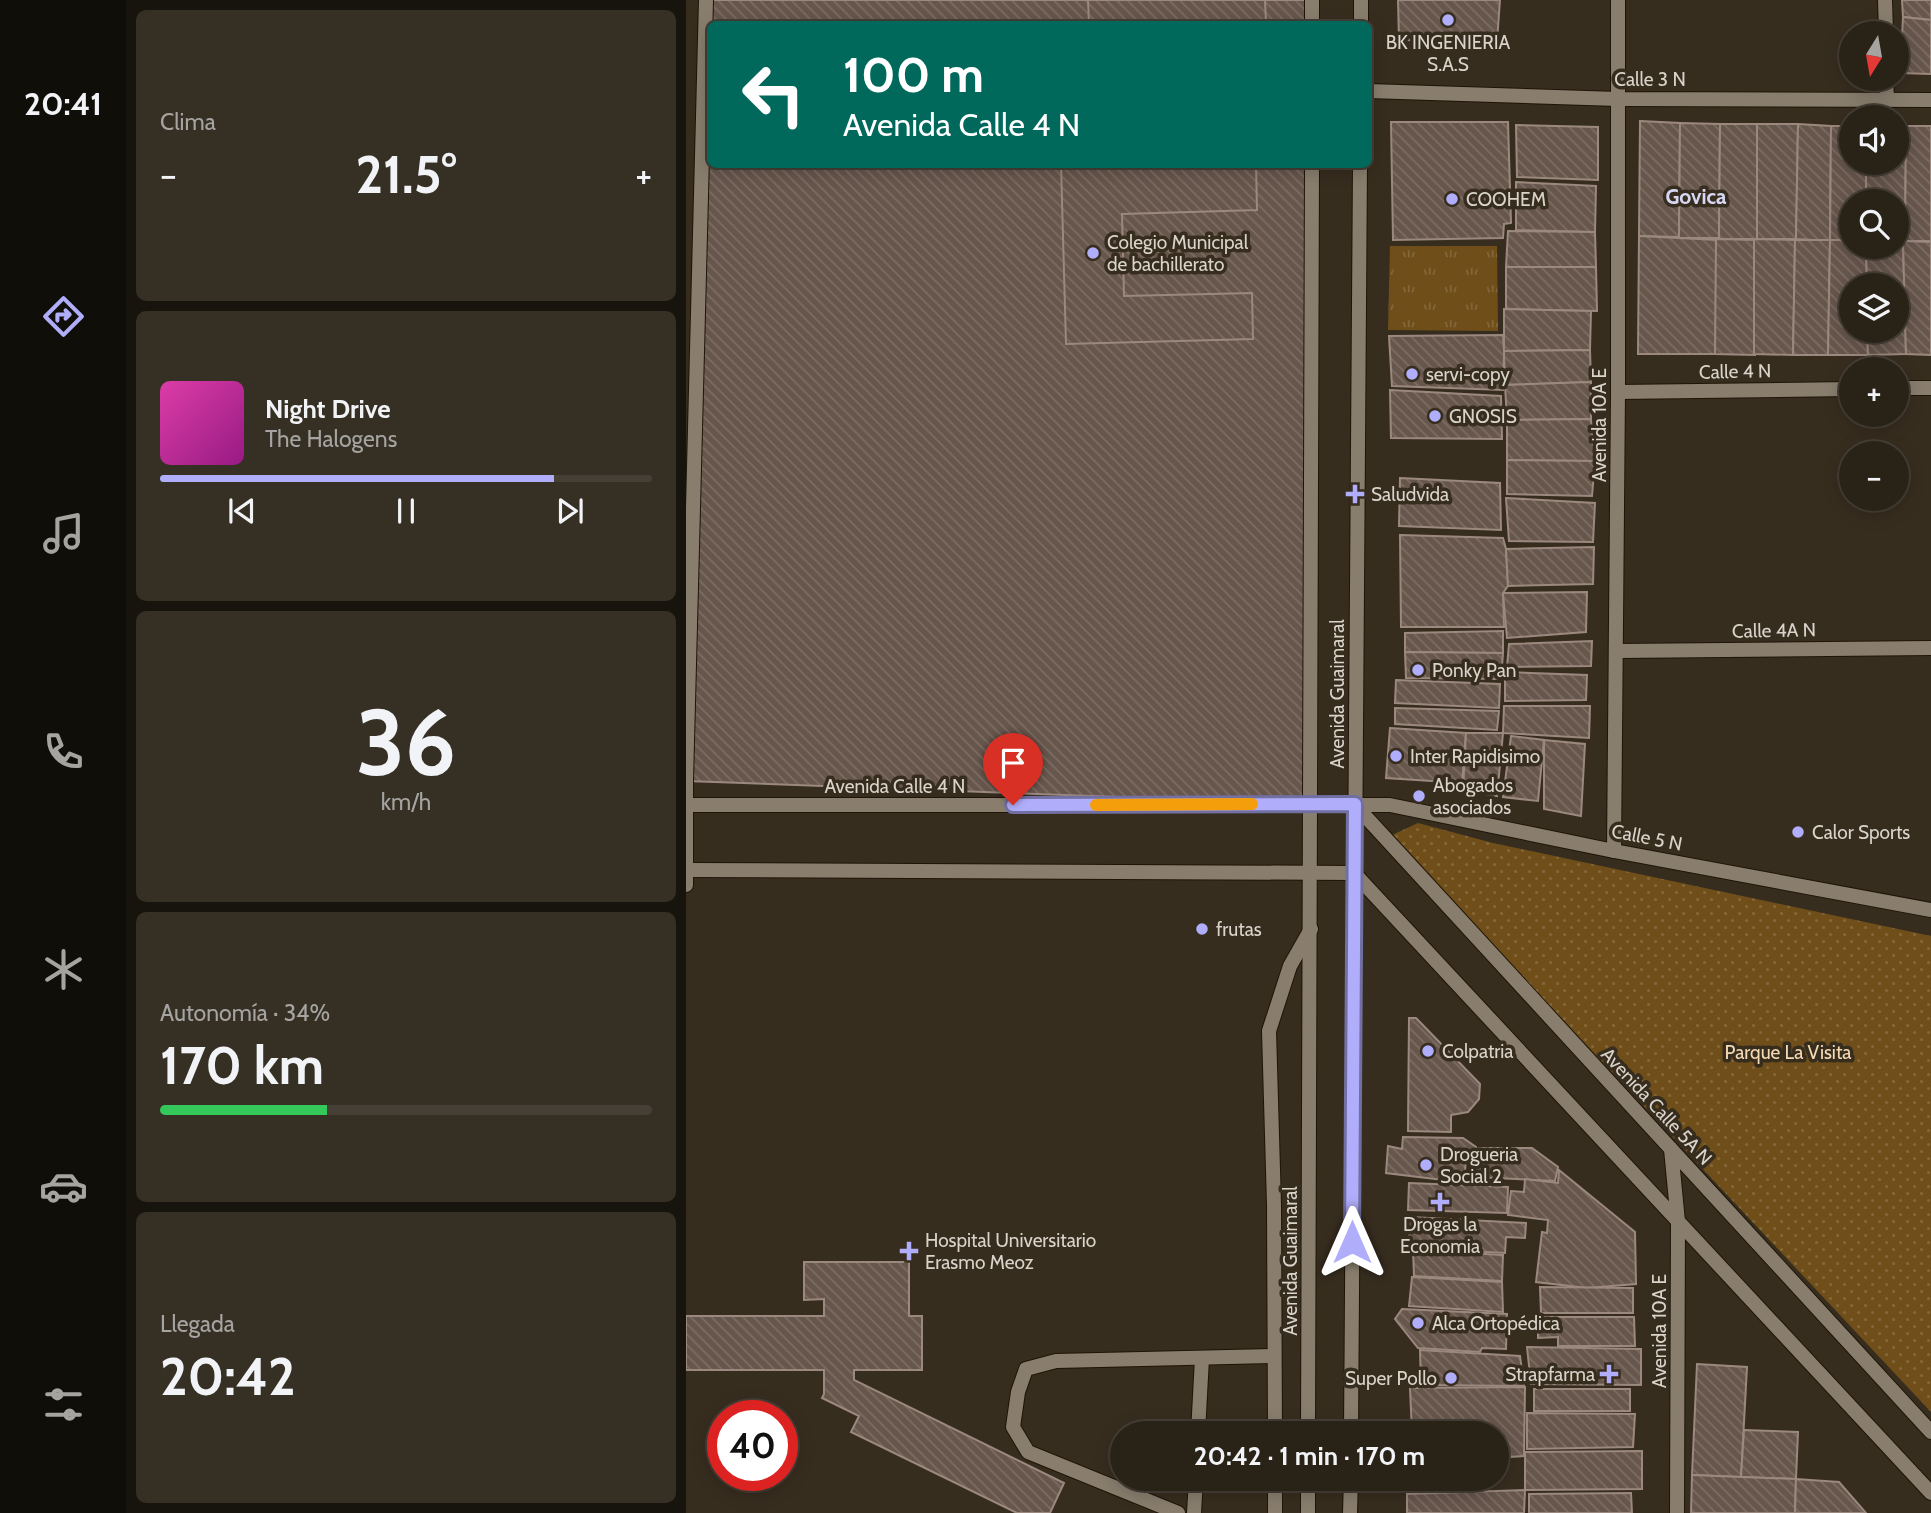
<!DOCTYPE html>
<html lang="es">
<head>
<meta charset="utf-8">
<style>
  body { margin:0; font-family:Cabin,sans-serif; background:#352f24; color:#f1f3f6; height:100vh; display:flex; flex-direction:column; font-size:26px; white-space:nowrap }
  * { box-sizing:border-box; margin:0 }
  p { font-size:23px; color:#a5a4a1 }
  .icon { flex:none; width:38px; height:38px; fill:none; stroke:currentColor; stroke-width:2; stroke-linecap:round; stroke-linejoin:round }
  .map { position:relative; flex:1; overflow:hidden }
  .side { display:flex; flex-direction:column; gap:10px; padding:10px; background:#17130d; width:560px }
  .side>* { flex:none }
  .top-card { position:absolute; left:21px; top:21px; width:665px; height:147px; border-radius:10px; box-shadow:0 4px 18px #0003,0 0 0 2px #453f36; background:#00695c; color:#fff; overflow:hidden }
  .needle { width:46px; rotate:191deg }
  .tools { position:absolute; left:1153px; top:21px; display:grid; gap:14px }
  .tools a { display:grid; place-items:center; width:70px; height:70px; border-radius:50%; background:#292217; box-shadow:0 4px 18px #0003,0 0 0 2px #453f36; font-size:35px }
  .speed { position:absolute; left:21px; top:1400px; display:flex; gap:14px; font-size:35px; font-weight:700; text-align:center }
  .speed>* { display:grid; place-content:center; width:91px; height:91px; border-radius:50%; background:#292217; box-shadow:0 4px 18px #0003,0 0 0 2px #453f36; line-height:1 }
  .speed .limit { border:10px solid #d22; background:#fff; color:#111 }
  .pin { position:absolute; display:grid; place-items:center; width:60px; height:60px; color:#fff; margin:-72px -30px; border-radius:50% 50% 50% 0; rotate:-45deg; box-shadow:0 0 7px #0007 }
  .pin .icon { rotate:45deg }
  .me { position:absolute; width:77px; margin:-38px; rotate:0deg; stroke-linejoin:round; filter:drop-shadow(0 0 5px #0008) }
  .turn { display:flex; align-items:center; gap:24px; height:147px; padding:0 21px; font-size:32px }
  .turn .icon { width:91px; height:91px; stroke-width:2.5 }
  .turn b { display:block; font-size:49px; line-height:60px }
  .big { font-size:52px; font-weight:800; line-height:1.1 }
  .side .tile { flex:1; display:flex; flex-direction:column; justify-content:center; gap:10px; min-width:0; padding:0 24px; border-radius:10px; background:#352f24 }
  .side .dial { align-items:center; gap:0 }
  .dial b { font-size:91px; line-height:1 }
  .song { display:flex; align-items:center; gap:21px }
  .cover { width:84px; height:84px; border-radius:10px; background:linear-gradient(135deg,hsl(320 70% 55%),hsl(310 70% 35%)) }
  .played { height:7px; border-radius:4px; background:linear-gradient(90deg,#b0adfa 80%,#453f36 80%) }
  .keys { display:flex; justify-content:space-around; direction:ltr }
  .heat { display:flex; justify-content:space-between; align-items:center; font-size:38px; direction:ltr }
  .charge { height:10px; border-radius:5px; background:linear-gradient(90deg,#34c759 34%,#453f36 0) }
  .trip { position:absolute; left:424px; top:1421px; width:399px; height:70px; border-radius:35px; background:#292217; box-shadow:0 4px 18px #0003,0 0 0 2px #453f36; font-weight:800; line-height:70px; text-align:center }
  main { display:flex; flex:1; min-height:0 }
  .tab-bar { display:flex; flex-direction:column; width:126px; justify-content:space-around; align-items:center; background:#100e09; color:#a5a4a1 }
  .tab-bar .icon { width:49px; height:49px }
  .tab-bar .active { color:#b0adfa }
  .tab-bar b { font-size:32px; color:#f1f3f6 }
  .map>svg:first-child { display:block }
  .grass { fill:url(#grass-tufts) }
  .park { fill:url(#park-dots) }
  .building { fill:url(#building-back-hatch); stroke:#9b887e; stroke-width:2 }
  .lines { fill:none; stroke-linecap:round; stroke-linejoin:round }
  .service-casing { stroke:#1e1508; stroke-width:16 }
  .minor-casing { stroke:#1e1508; stroke-width:16 }
  .tertiary-casing { stroke:#1e1508; stroke-width:16 }
  .service { stroke:#897e6e; stroke-width:14 }
  .minor { stroke:#897e6e; stroke-width:14 }
  .tertiary { stroke:#897e6e; stroke-width:14 }
  .route-casing { stroke:#7270a2; stroke-width:18 }
  .route { stroke:#b0adfa; stroke-width:12 }
  .slow { stroke:#f59e0b; stroke-width:12 }
  .poi-dot { fill:#b0adfa; stroke:#372d1f; stroke-width:2.5 }
  .labels { text-anchor:middle; stroke-width:7; stroke-linejoin:round; paint-order:stroke }
  .poi-label { font-size:19px; fill:#d9d3ca; stroke:#372d1f; text-anchor:start }
  .street-label { font-size:19px; fill:#d9d3ca; stroke:#372d1f }
  .park-label { font-size:19px; fill:#f4d9b3; stroke:#372d1f }
  .neighbourhood-label { font-size:21px; font-weight:bold; fill:#d7d7f4; stroke:#372d1f }
</style>
</head>
<body>
<main>
<nav class="tab-bar">
<b>20:41</b>
<svg class="icon active" aria-label="directions" viewBox="0 0 24 24"><path d="M12 3l9 9-9 9-9-9zM9 14v-3h6M13 9l2 2-2 2"/></svg>
<svg class="icon" aria-label="music" viewBox="0 0 24 24"><path d="M9 18V5l10-2v13"/><circle cx="6" cy="18" r="3"/><circle cx="16" cy="16" r="3"/></svg>
<svg class="icon" aria-label="phone" viewBox="0 0 24 24"><path d="M5 4h4l2 5-3 2q2 4 5 5l2-3 5 2v4C11 20 4 13 5 4z"/></svg>
<svg class="icon" aria-label="climate" viewBox="0 0 24 24"><path d="M12 3v18M4 7l16 10M4 17L20 7"/></svg>
<svg class="icon" aria-label="car" viewBox="0 0 24 24"><path d="M5 17H2v-5l4-1 3-4h7l3 4 3 1v5h-3M9 17h6M6 11h13"/><circle cx="7" cy="17" r="2"/><circle cx="17" cy="17" r="2"/></svg>
<svg class="icon" aria-label="filters" viewBox="0 0 24 24"><path d="M4 7h16M4 17h16"/><circle cx="9" cy="7" r="2"/><circle cx="15" cy="17" r="2"/></svg>
</nav>
<section class="side">
<div class="tile"><p>Clima</p>
<div class="heat"><a>−</a><b class="big">21.5°</b><a>+</a></div>
</div>
<div class="tile">
<div class="song"><i class="cover"></i><div><b>Night Drive</b><p>The Halogens</p></div></div>
<div class="played"></div>
<div class="keys"><svg class="icon" aria-label="previous" viewBox="0 0 24 24"><path d="M18 5L8 12l10 7zM5 5v14"/></svg><svg class="icon" aria-label="pause" viewBox="0 0 24 24"><path d="M8 5v14M16 5v14"/></svg><svg class="icon" aria-label="next" viewBox="0 0 24 24"><path d="M6 5l10 7-10 7zM19 5v14"/></svg></div>
</div>
<div class="tile dial"><b>36</b><p>km/h</p></div>
<div class="tile"><p>Autonomía · 34%</p><b class="big">170 km</b><div class="charge"></div></div>
<div class="tile"><p>Llegada</p><b class="big">20:42</b></div>
</section>
<div class="map">
<svg width="1245" height="1513" viewBox="0 0 1245 1513">
  <defs>
    <pattern id="grass-tufts" width="24" height="20" patternUnits="userSpaceOnUse" patternTransform="scale(1.75)"><rect width="24" height="20" fill="#6f4e19"/><path d="M3 7l-1-3M5 7V3M7 7l1-3M15 17l-1-3M17 17v-4M19 17l1-3" fill="none" stroke="#836739"/></pattern>
    <pattern id="park-dots" width="8" height="8" patternUnits="userSpaceOnUse" patternTransform="scale(1.75)"><rect width="8" height="8" fill="#6f4e19"/><path d="M2 2h.1M6 6h.1" fill="none" stroke="#836739" stroke-width="1.8" stroke-linecap="round"/></pattern>
    <pattern id="building-back-hatch" width="6" height="6" patternUnits="userSpaceOnUse" patternTransform="scale(1.75)"><rect width="6" height="6" fill="#67564c"/><path d="M-1 5l2 2M0 0l6 6M5-1l2 2" fill="none" stroke="#7c6d64"/></pattern>
  </defs>
  <rect width="100%" height="100%" fill="#372d1f"/>
  <polygon class="grass" points="704,246 811,246 812,331 702,330"/>
  <polygon class="park" points="732,823 807,843 1245,936 1245,1412 704,836"/>
  <g class="building">
    <polygon points="22,0 626,0 626,24 24,24 24,164 626,164 625,804 0,781"/>
    <polygon points="402,0 579,0 580,24 403,24"/>
    <polygon points="712,0 814,0 811,41 713,40"/>
    <polygon points="1216,0 1245,0 1245,20 1217,17"/>
    <polygon points="1217,17 1245,20 1245,74 1214,73"/>
    <polygon points="954,121 994,123 993,237 953,236"/>
    <polygon points="705,122 822,122 825,223 818,224 817,238 707,240"/>
    <polygon points="994,123 1034,124 1033,238 993,238"/>
    <polygon points="1034,124 1071,124 1071,239 1033,239"/>
    <polygon points="1071,124 1112,124 1110,239 1071,239"/>
    <polygon points="1112,124 1145,126 1144,241 1110,239"/>
    <polygon points="830,125 912,127 912,180 831,177"/>
    <polygon points="1145,126 1166,126 1166,163 1181,163 1180,201 1166,201 1166,240 1144,241"/>
    <polygon points="1211,126 1220,126 1219,241 1211,241 1211,201 1180,201 1180,163 1211,163"/>
    <polygon points="1220,126 1245,126 1245,241 1219,241"/>
    <polygon points="375,164 570,164 571,210 436,214 438,296 566,293 567,339 380,344"/>
    <polygon points="830,182 910,186 909,232 830,230"/>
    <polygon points="822,231 909,232 910,267 820,267"/>
    <polygon points="953,236 1032,240 1030,354 952,354"/>
    <polygon points="1030,239 1070,240 1069,355 1029,354"/>
    <polygon points="1068,239 1109,240 1107,355 1068,354"/>
    <polygon points="1109,240 1144,240 1142,355 1107,355"/>
    <polygon points="1144,240 1166,240 1166,247 1180,247 1181,285 1166,285 1166,331 1181,331 1182,355 1142,355"/>
    <polygon points="1211,241 1217,241 1220,354 1182,355 1181,331 1211,331 1211,285 1181,285 1180,247 1211,247"/>
    <polygon points="1217,241 1245,242 1245,355 1220,354"/>
    <polygon points="820,267 910,267 911,311 820,309"/>
    <polygon points="818,309 905,311 904,350 818,351"/>
    <polygon points="817,335 818,351 817,390 706,386 703,336"/>
    <polygon points="904,350 905,382 819,385 818,351"/>
    <polygon points="905,382 905,419 821,420 819,385"/>
    <polygon points="704,390 815,396 816,439 705,438"/>
    <polygon points="905,419 909,461 821,460 821,420"/>
    <polygon points="821,460 909,461 906,496 821,494"/>
    <polygon points="714,478 814,483 815,530 713,526"/>
    <polygon points="820,498 909,503 907,542 823,541"/>
    <polygon points="714,535 817,538 820,549 822,586 817,593 818,627 715,627"/>
    <polygon points="908,547 907,584 822,586 820,549"/>
    <polygon points="901,592 900,632 821,638 817,593"/>
    <polygon points="817,631 817,653 719,652 719,633"/>
    <polygon points="906,641 905,666 821,667 823,644"/>
    <polygon points="719,652 817,653 815,679 720,678"/>
    <polygon points="819,672 901,675 900,700 819,701"/>
    <polygon points="710,680 814,684 813,708 709,703"/>
    <polygon points="818,706 904,706 903,738 817,733"/>
    <polygon points="709,708 813,711 811,730 709,724"/>
    <polygon points="704,728 780,733 776,783 700,778"/>
    <polygon points="780,733 817,733 811,796 777,790"/>
    <polygon points="825,736 858,740 852,801 817,797"/>
    <polygon points="858,740 899,744 895,816 858,809"/>
    <polygon points="723,1018 730,1018 794,1084 793,1099 782,1112 765,1115 765,1132 722,1131"/>
    <polygon points="717,1137 777,1138 790,1147 789,1158 780,1157 779,1172 766,1171 765,1181 700,1173 702,1146 716,1149"/>
    <polygon points="793,1148 846,1148 872,1167 869,1181 789,1177"/>
    <polygon points="873,1170 949,1232 950,1284 901,1288 850,1282 856,1232 861,1233 862,1220 822,1215 825,1191 838,1192 839,1179 872,1183"/>
    <polygon points="723,1183 822,1187 821,1213 722,1210"/>
    <polygon points="724,1217 840,1223 839,1238 820,1237 819,1253 723,1248"/>
    <polygon points="727,1250 817,1255 816,1281 728,1276"/>
    <polygon points="118,1262 223,1262 223,1316 236,1316 236,1370 168,1370 168,1380 378,1483 364,1513 331,1513 165,1432 173,1416 136,1398 138,1394 138,1370 0,1370 0,1316 138,1316 138,1299 118,1300"/>
    <polygon points="726,1277 816,1282 817,1312 723,1306"/>
    <polygon points="854,1287 947,1288 947,1313 855,1313"/>
    <polygon points="716,1309 821,1314 820,1349 796,1348 794,1352 732,1348 709,1319"/>
    <polygon points="852,1317 948,1317 949,1346 872,1346 872,1337 852,1338"/>
    <polygon points="841,1347 955,1349 955,1385 845,1384"/>
    <polygon points="734,1350 834,1356 838,1386 735,1385"/>
    <polygon points="1011,1364 1061,1367 1055,1477 1006,1475"/>
    <polygon points="839,1387 838,1456 810,1458 810,1433 726,1433 724,1388"/>
    <rect x="848" y="1389" width="96" height="22"/>
    <polygon points="841,1413 949,1414 947,1447 841,1449"/>
    <polygon points="1058,1430 1112,1432 1110,1479 1055,1477"/>
    <polygon points="956,1451 956,1489 839,1490 839,1452"/>
    <polygon points="1006,1475 1110,1479 1109,1513 1005,1513"/>
    <rect x="697" y="1479" width="94" height="12"/>
    <polygon points="1110,1479 1153,1482 1180,1513 1109,1513"/>
    <polygon points="839,1490 838,1513 721,1513 721,1494"/>
    <polygon points="945,1493 946,1513 843,1513 843,1494"/>
  </g>
  <g class="lines">
    <g class="service-casing">
      <g id="service">
        <polyline points="0,885 0,781 20,0"/>
        <polyline points="512,1433 516,1358"/>
        <polyline points="589,1433 588,1205 583,1031 604,966 625,929"/>
        <polyline points="589,1479 589,1513"/>
        <polyline points="492,1513 342,1452 327,1427 332,1392 340,1369 370,1361 588,1356"/>
        <polyline points="508,1513 510,1479"/>
      </g>
    </g>
    <g class="minor-casing">
      <g id="minor">
        <polyline points="1199,0 1200,33"/>
        <polyline points="1200,79 1201,99"/>
        <polyline points="682,91 932,99 1245,100"/>
        <polyline points="1211,388 1245,388"/>
        <polyline points="932,392 1166,389"/>
        <polyline points="931,651 1245,648"/>
        <polyline points="669,805 704,805 928,851 1245,910"/>
        <polyline points="928,851 932,392 932,0"/>
        <polyline points="985,1149 992,1222 991,1513"/>
      </g>
    </g>
    <g class="tertiary-casing">
      <g id="tertiary">
        <polyline points="626,24 626,0"/>
        <polyline points="675,24 675,0"/>
        <polyline points="0,805 669,805 1245,1432"/>
        <polyline points="0,870 668,873 1245,1493"/>
        <polyline points="622,1433 626,164"/>
        <polyline points="665,1433 674,164"/>
        <polyline points="622,1513 622,1479"/>
        <polyline points="664,1513 665,1479"/>
      </g>
    </g>
    <use href="#service" class="service"/>
    <use href="#minor" class="minor"/>
    <use href="#tertiary" class="tertiary"/>
  </g>
  <g class="lines">
    <g class="route-casing">
      <polyline id="route" points="327,805 669,804 666,1242"/>
    </g>
    <use href="#route" class="route"/>
    <polyline class="slow" points="410,805 566,804"/>
  </g>
  <g class="poi-dot">
    <circle cx="762" cy="20" r="7"/>
    <circle cx="766" cy="199" r="7"/>
    <circle cx="407" cy="253" r="7"/>
    <circle cx="726" cy="374" r="7"/>
    <circle cx="749" cy="416" r="7"/>
    <path d="M665.5 483.5h7v7h7v7h-7v7h-7v-7h-7v-7h7z"/>
    <circle cx="732" cy="670" r="7"/>
    <circle cx="710" cy="756" r="7"/>
    <circle cx="733" cy="796" r="7"/>
    <circle cx="1112" cy="832" r="7"/>
    <circle cx="516" cy="929" r="7"/>
    <circle cx="742" cy="1051" r="7"/>
    <circle cx="740" cy="1165" r="7"/>
    <path d="M750.5 1191.5h7v7h7v7h-7v7h-7v-7h-7v-7h7z"/>
    <path d="M219.5 1240.5h7v7h7v7h-7v7h-7v-7h-7v-7h7z"/>
    <circle cx="732" cy="1323" r="7"/>
    <path d="M919.5 1363.5h7v7h7v7h-7v7h-7v-7h-7v-7h7z"/>
    <circle cx="765" cy="1378" r="7"/>
  </g>
  <g class="labels">
    <g class="poi-label">
      <text x="762" y="49" text-anchor="middle">BK INGENIERIA<tspan x="762" dy="22">S.A.S</tspan></text>
      <text x="780" y="206">COOHEM</text>
      <text x="421" y="249">Colegio Municipal<tspan x="421" dy="22">de bachillerato</tspan></text>
      <text x="740" y="381">servi-copy</text>
      <text x="763" y="423">GNOSIS</text>
      <text x="685" y="501">Saludvida</text>
      <text x="746" y="677">Ponky Pan</text>
      <text x="724" y="763">Inter Rapidisimo</text>
      <text x="747" y="792">Abogados<tspan x="747" dy="22">asociados</tspan></text>
      <text x="1126" y="839">Calor Sports</text>
      <text x="530" y="936">frutas</text>
      <text x="756" y="1058">Colpatria</text>
      <text x="754" y="1161">Drogueria<tspan x="754" dy="22">Social 2</tspan></text>
      <text x="754" y="1231" text-anchor="middle">Drogas la<tspan x="754" dy="22">Economia</tspan></text>
      <text x="239" y="1247">Hospital Universitario<tspan x="239" dy="22">Erasmo Meoz</tspan></text>
      <text x="746" y="1330">Alca Ortopédica</text>
      <text x="909" y="1381" text-anchor="end">Strapfarma</text>
      <text x="751" y="1385" text-anchor="end">Super Pollo</text>
    </g>
    <g class="street-label">
      <text x="964" y="86">Calle 3 N</text>
      <text transform="translate(1049 371) rotate(-1)" y="7">Calle 4 N</text>
      <text transform="translate(913 425) rotate(-90)" y="7">Avenida 10A E</text>
      <text transform="translate(1088 630) rotate(-1)" y="7">Calle 4A N</text>
      <text transform="translate(651 694) rotate(-90)" y="7">Avenida Guaimaral</text>
      <text x="209" y="793">Avenida Calle 4 N</text>
      <text transform="translate(961 837) rotate(11)" y="7">Calle 5 N</text>
      <text transform="translate(971 1106) rotate(47)" y="7">Avenida Calle 5A N</text>
      <text transform="translate(604 1261) rotate(-90)" y="7">Avenida Guaimaral</text>
      <text transform="translate(973 1331) rotate(-90)" y="7">Avenida 10A E</text>
    </g>
    <g class="park-label">
      <text x="1102" y="1059">Parque La Visita</text>
    </g>
    <g class="neighbourhood-label">
      <text x="1010" y="204">Govica</text>
    </g>
  </g>
</svg>
<div class="tools">
<a><svg class="needle" viewBox="-14 -14 28 28"><path d="M0-13l5 13h-10z" fill="#e53935"/><path d="M0 13l5-13h-10z" fill="#a5a4a1"/></svg></a>
<a><svg class="icon" aria-label="sound" viewBox="0 0 24 24"><path d="M4 9h4l5-4v14l-5-4H4zM17 9q2 3 0 6"/></svg></a>
<a><svg class="icon" aria-label="search" viewBox="0 0 24 24"><circle cx="10" cy="10" r="6"/><path d="M15 15l6 6"/></svg></a>
<a><svg class="icon" aria-label="layers" viewBox="0 0 24 24"><path d="M12 4l9 5-9 5-9-5zM3 14l9 5 9-5"/></svg></a>
<a>+</a>
<a>−</a>
</div>
<div class="speed"><div class="limit">40</div></div>
<div class="pin" style="left:327px;top:805px;background:#d93025"><svg class="icon" aria-label="arrive" viewBox="0 0 24 24"><path d="M6 21V4h12l-3 4 3 4H6"/></svg></div>
<svg class="me" style="left:666px;top:1242px" viewBox="-20 -20 40 40"><path d="M0-17L14 15 0 8-14 15z" fill="#b0adfa" stroke="#fff" stroke-width="4"/></svg>
<div class="trip">20:42 · 1 min · 170 m</div>
<div class="top-card">
<div class="turn"><svg class="icon" aria-label="left" viewBox="0 0 24 24"><path d="M17 20v-9H6M10 6l-5 5 5 5"/></svg><div><b>100 m</b>Avenida Calle 4 N</div></div>
</div>
</div>
</main>
</body>
</html>
